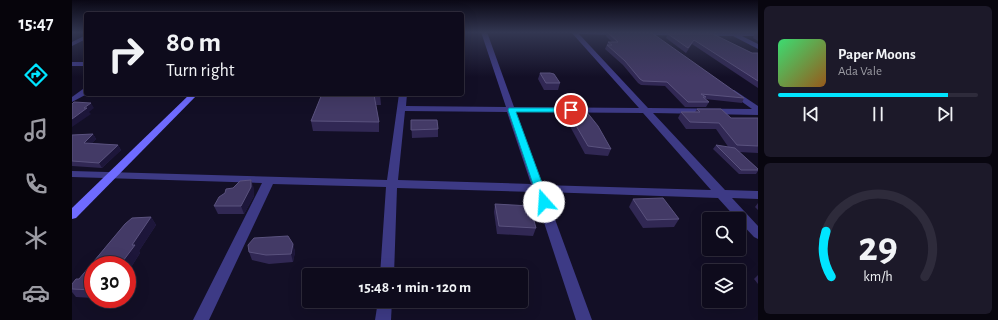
<!DOCTYPE html>
<html lang="en">
<head>
<meta charset="utf-8">
<style>
  body { margin:0; font-family:"Alegreya Sans",sans-serif; background:#1c1929; color:#f1f3f6; height:100vh; display:flex; flex-direction:column; font-size:15px; white-space:nowrap }
  * { box-sizing:border-box; margin:0 }
  p { font-size:13px; color:#9b9ba3 }
  .icon { flex:none; width:22px; height:22px; fill:none; stroke:currentColor; stroke-width:2; stroke-linecap:round; stroke-linejoin:round }
  .map { position:relative; flex:1; overflow:hidden }
  .panel { display:flex; flex-direction:column; gap:6px; padding:6px; background:#08060f; width:240px }
  .panel>* { flex:none }
  .banner { position:absolute; left:12px; top:12px; width:380px; height:84px; border-radius:4px; box-shadow:0 4px 16px #0002,0 0 0 1px #2e2b3b; background:#0e0b1c; color:#f1f3f6; overflow:hidden }
  .controls { position:absolute; left:630px; top:212px; display:grid; gap:8px }
  .controls a { display:grid; place-items:center; width:44px; height:44px; border-radius:4px; background:#0e0b1c; box-shadow:0 4px 16px #0002,0 0 0 1px #2e2b3b; font-size:20px }
  .speed { position:absolute; left:12px; top:256px; display:flex; gap:8px; font-size:20px; font-weight:700; text-align:center }
  .speed>* { display:grid; place-content:center; width:52px; height:52px; border-radius:50%; background:#0e0b1c; box-shadow:0 4px 16px #0002,0 0 0 1px #2e2b3b; line-height:1 }
  .speed .limit { border:6px solid #d22; background:#fff; color:#111 }
  .pin { position:absolute; display:grid; place-items:center; width:34px; height:34px; color:#fff; margin:-17px; border:2px solid #fff; border-radius:50%; box-shadow:0 1px 4px #0007 }
  .me { position:absolute; width:44px; margin:-22px; rotate:341deg; stroke-linejoin:round; filter:drop-shadow(0 0 3px #0008) }
  .turn { display:flex; align-items:center; gap:14px; height:84px; padding:0 16px; font-size:18px }
  .turn .icon { width:52px; height:52px; stroke-width:2.5 }
  .turn b { display:block; font-size:28px; line-height:34px }
  .panel .widget { flex:1; display:flex; flex-direction:column; justify-content:center; gap:6px; min-width:0; padding:0 14px; border-radius:6px; background:#1c1929 }
  .panel .dial { align-items:center; gap:0 }
  .dial svg { height:104px; overflow:visible; fill:none; stroke:#2e2b3b; stroke-width:7; stroke-linecap:round; text-anchor:middle }
  .dial text { fill:#f1f3f6; stroke:none }
  .song { display:flex; align-items:center; gap:12px }
  .cover { width:48px; height:48px; border-radius:6px; background:linear-gradient(135deg,hsl(140 70% 55%),hsl(30 70% 35%)) }
  .played { height:4px; border-radius:2px; background:linear-gradient(90deg,#00e5ff 85%,#2e2b3b 85%) }
  .keys { display:flex; justify-content:space-around; direction:ltr }
  .trip { position:absolute; left:230px; top:268px; width:226px; height:40px; border-radius:4px; background:#0e0b1c; box-shadow:0 4px 16px #0002,0 0 0 1px #2e2b3b; font-weight:700; line-height:40px; text-align:center }
  main { display:flex; flex:1; min-height:0 }
  .tab-bar { display:flex; flex-direction:column; width:72px; justify-content:space-around; align-items:center; background:#06040b; color:#9b9ba3 }
  .tab-bar .icon { width:28px; height:28px }
  .tab-bar .active { color:#00e5ff }
  .tab-bar b { font-size:18px; color:#f1f3f6 }
  .map>svg:first-child { display:block }
  .lines { fill:none; stroke-linecap:round; stroke-linejoin:round }
  .street { fill:#3d3a85; fill-rule:evenodd }
  .secondary { fill:#6f6bff; fill-rule:evenodd }
  .wall { fill:#312854 }
  .shaded-wall { fill:#1d163a }
  .building { fill:#433a66; stroke:#5a527e }
  .route { fill:#00e5ff; stroke:#0095a6 }
</style>
</head>
<body>
<main>
<nav class="tab-bar">
<b>15:47</b>
<svg class="icon active" aria-label="directions" viewBox="0 0 24 24"><path d="M12 3l9 9-9 9-9-9zM9 14v-3h6M13 9l2 2-2 2"/></svg>
<svg class="icon" aria-label="music" viewBox="0 0 24 24"><path d="M9 18V5l10-2v13"/><circle cx="6" cy="18" r="3"/><circle cx="16" cy="16" r="3"/></svg>
<svg class="icon" aria-label="phone" viewBox="0 0 24 24"><path d="M5 4h4l2 5-3 2q2 4 5 5l2-3 5 2v4C11 20 4 13 5 4z"/></svg>
<svg class="icon" aria-label="climate" viewBox="0 0 24 24"><path d="M12 3v18M4 7l16 10M4 17L20 7"/></svg>
<svg class="icon" aria-label="car" viewBox="0 0 24 24"><path d="M5 17H2v-5l4-1 3-4h7l3 4 3 1v5h-3M9 17h6M6 11h13"/><circle cx="7" cy="17" r="2"/><circle cx="17" cy="17" r="2"/></svg>
</nav>
<div class="map">
<svg width="686" height="320" viewBox="0 0 686 320">
  <rect width="100%" height="100%" fill="#130f26"/>
  <g class="lines">
    <g class="street">
      <path d="M409 32H415L442 107 567 108 499 32H550L548 35 507 34 576 108 680 109 659 94V90H662L686 106V115L581 113 653 190 686 191V199L660 198 686 226V239L682 237 667 221V219H665L646 198 473 192 520 320H504L462 192 325 188 322 275H308L314 187 201 184 137 320H121L190 183 0 177V171L315 180 327 94H335L334 106 434 107ZM333 111 435 112 459 184 326 180ZM444 112 571 113 639 190 470 185Z"/>
      <polygon points="566,32 686,32 686,36 670,36 686,44 686,49 661,36 568,35"/>
      <polygon points="14,35 14,39 0,46 0,42"/>
      <rect x="0" y="62" width="14" height="4"/>
      <polygon points="11,89 14,89 15,94 0,102 0,97"/>
      <polygon points="306,301 320,301 319,320 303,320"/>
    </g>
    <polygon class="secondary" points="118,94 126,94 4,218 0,219 0,208"/>
  </g>
  <g class="wall">
    <polygon points="535,32 672,98 670,103 633,99 637,102 634,107 613,107 593,86 569,85 566,83 551,65 533,49 536,42 540,42 534,36"/>
    <polygon points="683,32 686,32 686,41 681,38"/>
    <polygon points="596,34 680,53 686,53 686,88 620,44 614,53 594,38"/>
    <polygon points="468,73 488,83 486,90 472,90 466,79"/>
    <polygon points="250,94 308,94 309,105 304,105 307,122 307,132 241,131 239,121"/>
    <polygon points="625,109 659,118 686,118 686,153 667,152 686,169 686,171 684,174 667,174 641,149 644,145 657,148 644,129 614,129 606,118 609,112 623,112"/>
    <polygon points="496,112 539,149 536,156 513,154 494,119"/>
    <polygon points="339,120 366,129 366,137 340,138"/>
    <polygon points="21,134 24,139 20,143 46,145 49,150 30,168 0,166 0,135"/>
    <polygon points="182,188 182,196 172,214 146,214 142,206"/>
    <polygon points="561,199 607,219 602,227 571,228 557,207"/>
    <polygon points="686,203 686,210 683,207"/>
    <polygon points="423,204 464,228 461,236 425,234 422,212"/>
    <polygon points="79,217 84,225 67,251 68,253 56,272 59,276 55,280 55,265 21,265 21,298 4,297 0,292 0,284 4,279 7,279 53,224 60,218"/>
    <polygon points="221,244 223,252 221,262 197,264 180,260 177,252"/>
    <polygon points="686,275 686,284 682,279"/>
  </g>
  <g class="shaded-wall">
    <polygon points="19,103 22,108 17,112 19,114 0,127 0,119 12,108"/>
    <polygon points="21,134 24,139 16,148 12,143"/>
    <polygon points="46,145 49,150 30,168 27,163"/>
    <polygon points="179,180 182,188 182,196 172,214 169,206"/>
    <polygon points="79,217 84,225 67,251 68,253 56,272 59,276 55,280 55,265 48,265 60,245"/>
    <polygon points="221,244 223,252 221,262 219,254"/>
  </g>
  <g class="building">
    <polygon points="535,32 580,33 672,98 629,94 634,97 631,97 637,102 616,102 595,82 571,81 568,79 553,61 535,45 540,45 536,42 546,42"/>
    <polygon points="596,34 641,34 680,53 686,53 686,81 622,40 616,48"/>
    <polygon points="468,73 478,73 482,74 488,83 474,83"/>
    <polygon points="250,94 308,94 308,95 302,95 307,122 239,121"/>
    <polygon points="2,102 19,103 12,108 15,108 0,119 0,104"/>
    <polygon points="625,109 649,109 659,118 686,118 686,146 665,145 647,123 618,122 609,112 628,112"/>
    <polygon points="514,111 526,126 539,149 516,146 496,112"/>
    <polygon points="339,120 365,120 366,129 339,130"/>
    <polygon points="21,134 12,143 46,145 27,163 0,161 0,135"/>
    <polygon points="644,145 663,148 686,169 686,170 669,170"/>
    <polygon points="179,180 179,187 169,206 142,206 147,197 153,193 154,189 161,188 168,181"/>
    <polygon points="591,198 607,219 575,220 561,199"/>
    <polygon points="423,204 458,206 464,228 427,226"/>
    <polygon points="79,217 60,245 63,245 48,265 21,265 21,290 0,289 0,284 4,279 7,279 53,224 60,218"/>
    <polygon points="216,236 221,244 219,254 194,255 177,252 176,245 182,238"/>
  </g>
  <linearGradient id="sky" x2="0" y2="1"><stop stop-color="#0a0815"/><stop offset="0.42" stop-color="#333752"/><stop offset="1" stop-color="#333752" stop-opacity="0"/></linearGradient>
  <rect width="686" height="77" fill="url(#sky)"/>
  <polygon class="route" points="437,108 499,108 502,110 499,112 444,112 477,202 476,205 468,205 467,202 436,110"/>
</svg>
<div class="controls">
<a><svg class="icon" aria-label="search" viewBox="0 0 24 24"><circle cx="10" cy="10" r="6"/><path d="M15 15l6 6"/></svg></a>
<a><svg class="icon" aria-label="layers" viewBox="0 0 24 24"><path d="M12 4l9 5-9 5-9-5zM3 14l9 5 9-5"/></svg></a>
</div>
<div class="speed"><div class="limit">30</div></div>
<div class="pin" style="left:499px;top:110px;background:#d93025"><svg class="icon" aria-label="arrive" viewBox="0 0 24 24"><path d="M6 21V4h12l-3 4 3 4H6"/></svg></div>
<svg class="me" style="left:472px;top:202px" viewBox="-20 -20 40 40"><circle r="19" fill="#fff"/><path d="M0-13L10 11 0 6-10 11z" fill="#00e5ff"/></svg>
<div class="trip">15:48 · 1 min · 120 m</div>
<div class="banner">
<div class="turn"><svg class="icon" aria-label="right" viewBox="0 0 24 24"><path d="M7 20v-9h11M14 6l5 5-5 5"/></svg><div><b>80 m</b>Turn right</div></div>
</div>
</div>
<section class="panel">
<div class="widget">
<div class="song"><i class="cover"></i><div><b>Paper Moons</b><p>Ada Vale</p></div></div>
<div class="played"></div>
<div class="keys"><svg class="icon" aria-label="previous" viewBox="0 0 24 24"><path d="M18 5L8 12l10 7zM5 5v14"/></svg><svg class="icon" aria-label="pause" viewBox="0 0 24 24"><path d="M8 5v14M16 5v14"/></svg><svg class="icon" aria-label="next" viewBox="0 0 24 24"><path d="M6 5l10 7-10 7zM19 5v14"/></svg></div>
</div>
<div class="widget dial"><svg viewBox="0 0 100 80">
<path d="M14 69A42 42 0 1 1 86 69"/>
<path d="M14 69A42 42 0 0 1 10 34" stroke="#00e5ff"/>
<text x="50" y="56" font-size="32" font-weight="700">29</text>
<text x="50" y="72" font-size="11">km/h</text>
</svg></div>
</section>
</main>
</body>
</html>
